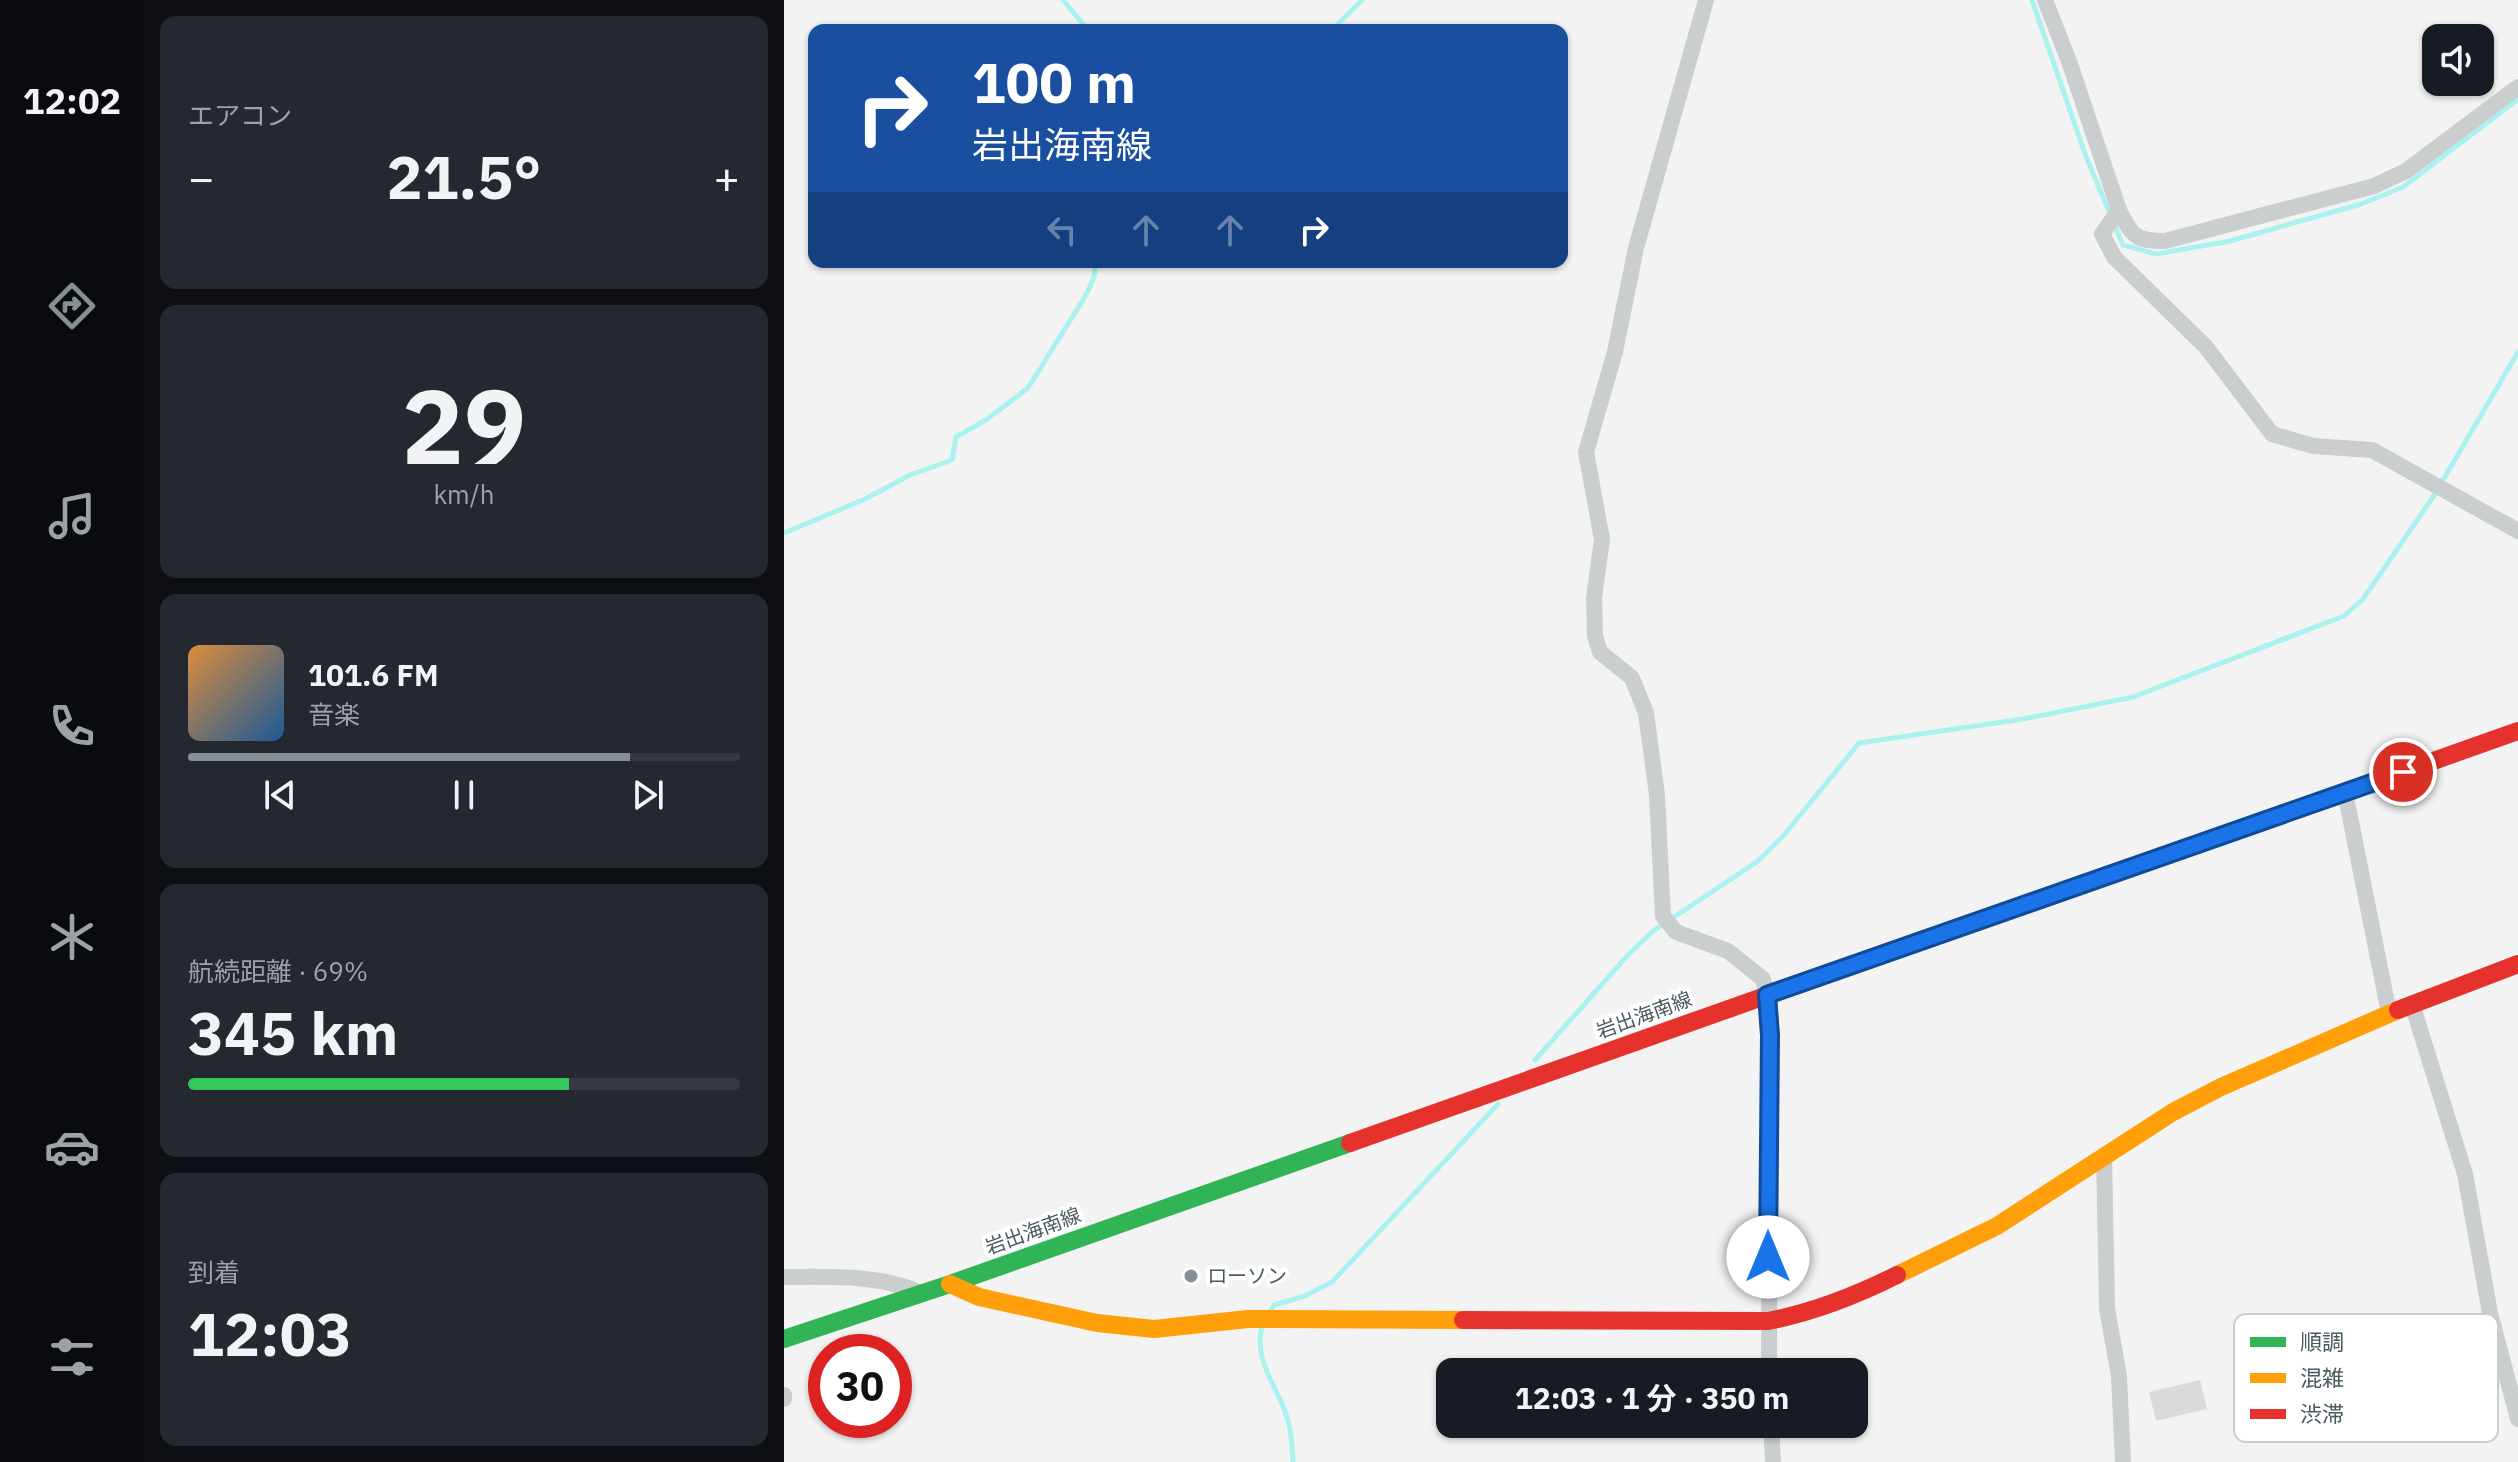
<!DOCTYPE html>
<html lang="ja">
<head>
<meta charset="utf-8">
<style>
  body { margin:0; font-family:"IBM Plex Sans","Noto Sans JP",sans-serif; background:#242831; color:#f1f3f6; height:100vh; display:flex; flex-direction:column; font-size:30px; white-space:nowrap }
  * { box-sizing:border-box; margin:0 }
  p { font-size:26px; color:#9ea1a6 }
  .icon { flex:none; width:44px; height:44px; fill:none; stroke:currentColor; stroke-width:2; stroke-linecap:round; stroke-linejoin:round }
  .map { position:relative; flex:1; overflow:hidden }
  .drawer { display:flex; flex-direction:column; gap:16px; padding:16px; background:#0d0f14; width:640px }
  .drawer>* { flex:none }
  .hud { position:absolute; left:24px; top:24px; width:760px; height:244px; border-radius:16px; box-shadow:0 2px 6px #0004; background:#1a4fa0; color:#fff; overflow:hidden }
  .buttons { position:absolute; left:1638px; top:24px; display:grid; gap:16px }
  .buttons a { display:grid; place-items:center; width:72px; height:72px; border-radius:16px; background:#171b24; box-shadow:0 2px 6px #0004; font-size:40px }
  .speed { position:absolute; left:24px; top:1334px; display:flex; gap:16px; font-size:40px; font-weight:700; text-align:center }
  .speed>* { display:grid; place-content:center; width:104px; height:104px; border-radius:50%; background:#171b24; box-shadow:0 2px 6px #0004; line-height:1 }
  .speed .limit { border:12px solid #d22; background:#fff; color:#111 }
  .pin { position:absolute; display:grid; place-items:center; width:68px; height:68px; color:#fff; margin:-34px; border:4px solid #fff; border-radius:50%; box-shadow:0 2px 8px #0007 }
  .me { position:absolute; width:88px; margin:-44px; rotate:0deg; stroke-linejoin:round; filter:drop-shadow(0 0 6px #0008) }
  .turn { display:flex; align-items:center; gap:28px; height:168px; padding:0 32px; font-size:36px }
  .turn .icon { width:104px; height:104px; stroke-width:2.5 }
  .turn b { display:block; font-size:56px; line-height:68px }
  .lanes { display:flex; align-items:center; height:76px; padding:0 32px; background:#0003; justify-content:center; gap:40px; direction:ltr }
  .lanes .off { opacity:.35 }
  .big { font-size:60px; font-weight:700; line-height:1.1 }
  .drawer .widget { flex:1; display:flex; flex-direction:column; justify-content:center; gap:12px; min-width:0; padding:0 28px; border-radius:16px; background:#242831 }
  .drawer .dial { align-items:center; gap:0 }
  .dial b { font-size:104px; line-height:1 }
  .song { display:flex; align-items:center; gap:24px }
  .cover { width:96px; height:96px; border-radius:12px; background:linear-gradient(135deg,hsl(30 70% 55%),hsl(210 70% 35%)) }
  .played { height:8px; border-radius:4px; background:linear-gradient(90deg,#849094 80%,#363941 80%) }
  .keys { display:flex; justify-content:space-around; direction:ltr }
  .heat { display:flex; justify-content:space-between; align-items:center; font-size:44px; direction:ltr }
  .charge { height:12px; border-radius:6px; background:linear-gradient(90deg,#34c759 69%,#363941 0) }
  .trip { position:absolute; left:652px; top:1358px; width:432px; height:80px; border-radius:16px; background:#171b24; box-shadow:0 2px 6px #0004; font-weight:700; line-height:80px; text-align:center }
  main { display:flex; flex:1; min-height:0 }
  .tab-bar { display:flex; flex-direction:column; width:144px; justify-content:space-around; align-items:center; background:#090b0e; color:#9ea1a6 }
  .tab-bar .icon { width:56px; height:56px }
  .tab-bar .active { color:#849094 }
  .tab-bar b { font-size:36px; color:#f1f3f6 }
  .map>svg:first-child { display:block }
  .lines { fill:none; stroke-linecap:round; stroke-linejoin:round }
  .stream { stroke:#abf1f0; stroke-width:5 }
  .building { fill:#d9dbdb }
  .street { stroke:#cacecf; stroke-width:16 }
  .fast { stroke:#30b455; stroke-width:18 }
  .slow { stroke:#ff9f0a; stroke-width:18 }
  .jam { stroke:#e5322d; stroke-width:18 }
  .route-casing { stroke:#114b97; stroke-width:20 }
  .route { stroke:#1a73e8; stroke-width:14 }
  .poi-dot { fill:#849094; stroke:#fff; stroke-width:3 }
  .labels { text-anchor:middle; stroke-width:8; stroke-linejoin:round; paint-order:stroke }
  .street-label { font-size:20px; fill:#495b61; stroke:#fff }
  .poi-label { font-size:20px; fill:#495b61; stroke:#fff; text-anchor:start }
  .key { fill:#fff; stroke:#c8ced0; stroke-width:2 }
  .key-label { font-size:22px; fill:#495b61 }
</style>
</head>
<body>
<main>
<nav class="tab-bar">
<b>12:02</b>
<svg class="icon active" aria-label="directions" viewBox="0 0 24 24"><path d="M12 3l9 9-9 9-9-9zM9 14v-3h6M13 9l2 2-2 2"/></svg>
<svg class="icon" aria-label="music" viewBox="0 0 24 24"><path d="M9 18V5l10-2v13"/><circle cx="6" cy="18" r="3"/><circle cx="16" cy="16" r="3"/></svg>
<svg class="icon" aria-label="phone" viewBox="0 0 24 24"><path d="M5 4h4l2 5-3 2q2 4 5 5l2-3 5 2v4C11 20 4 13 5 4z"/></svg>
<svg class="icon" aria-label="climate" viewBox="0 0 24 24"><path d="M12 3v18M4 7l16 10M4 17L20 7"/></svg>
<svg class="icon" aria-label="car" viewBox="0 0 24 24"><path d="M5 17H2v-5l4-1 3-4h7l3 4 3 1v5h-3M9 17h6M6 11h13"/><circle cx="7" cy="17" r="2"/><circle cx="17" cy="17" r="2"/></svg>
<svg class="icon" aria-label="filters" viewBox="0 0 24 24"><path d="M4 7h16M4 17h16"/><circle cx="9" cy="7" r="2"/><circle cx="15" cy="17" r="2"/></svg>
</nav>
<section class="drawer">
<div class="widget"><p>エアコン</p>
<div class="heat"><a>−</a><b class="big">21.5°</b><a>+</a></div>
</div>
<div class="widget dial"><b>29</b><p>km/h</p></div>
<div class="widget">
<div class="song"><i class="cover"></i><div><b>101.6 FM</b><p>音楽</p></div></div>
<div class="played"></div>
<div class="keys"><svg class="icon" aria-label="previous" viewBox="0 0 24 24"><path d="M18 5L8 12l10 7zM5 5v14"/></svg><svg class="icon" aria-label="pause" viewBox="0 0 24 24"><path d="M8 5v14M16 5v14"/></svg><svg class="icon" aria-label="next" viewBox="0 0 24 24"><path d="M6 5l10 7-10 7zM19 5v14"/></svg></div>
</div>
<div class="widget"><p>航続距離 · 69%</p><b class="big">345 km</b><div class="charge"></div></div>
<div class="widget"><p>到着</p><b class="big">12:03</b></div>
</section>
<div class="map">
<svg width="1734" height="1462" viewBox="0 0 1734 1462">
  <rect width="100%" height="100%" fill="#f3f3f3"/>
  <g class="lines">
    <g class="stream">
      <polyline points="279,0 304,30"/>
      <polyline points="1248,0 1301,154 1339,245 1372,254 1446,241 1577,204 1619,187 1734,99"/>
      <polyline points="548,30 578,0"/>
      <polyline points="0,533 81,499 126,475 168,460 172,437 202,420 244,388 302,295 310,277 312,262"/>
      <polyline points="751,1060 843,956 869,931 974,861 1000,835 1075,743 1239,719 1349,697 1560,616 1579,599 1649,497 1734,352"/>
      <polyline points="487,1310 490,1305 521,1296 548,1282 714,1104"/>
      <path d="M478 1326C469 1360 493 1386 503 1417 508 1432 508 1447 509 1462"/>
    </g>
  </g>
  <polygon class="building" points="1416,1380 1423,1409 1372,1421 1365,1392"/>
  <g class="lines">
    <g class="street">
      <polyline points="922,0 852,248 831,352 802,452 818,539 810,598 811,636 816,652 848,678 862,713 873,795 879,916 892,932 944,951 979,979 983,995 986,1035 985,1372"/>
      <path d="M1261 0 1286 64 1335 210C1348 236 1351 241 1381 241L1590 186 1622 171 1734 87"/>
      <polyline points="1335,210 1318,234 1330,257 1422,347 1488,434 1529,446 1588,450 1734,531"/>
      <polyline points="1561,792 1605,1013"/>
      <polyline points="1628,1004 1681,1174 1706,1313 1734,1419"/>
      <polyline points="1320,1155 1323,1308 1335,1376 1339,1462"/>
      <path d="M0 1277C45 1277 93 1274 135 1292"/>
      <polyline points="0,1395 0,1399"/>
      <polyline points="987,1424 989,1462"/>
    </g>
    <polyline class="fast" points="0,1339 166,1284 566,1143"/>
    <g class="slow">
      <polyline points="1066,966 1491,817"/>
      <polyline points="1113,1275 1213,1226 1389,1112 1437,1087 1614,1010"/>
      <polyline points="166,1284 195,1297 313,1323 370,1329 464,1319 679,1320"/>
    </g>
    <g class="jam">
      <polyline points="1491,817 1734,731"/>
      <polyline points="1614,1010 1734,964"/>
      <polyline points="566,1143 1066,966"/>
      <path d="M679 1320 984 1321C1031 1312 1071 1296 1113 1275"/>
    </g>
  </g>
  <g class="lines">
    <g class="route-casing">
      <polyline id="route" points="984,1257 986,1035 983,995 1619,772"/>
    </g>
    <use href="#route" class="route"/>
  </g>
  <circle class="poi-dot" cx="407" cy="1276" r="8"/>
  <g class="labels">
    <g class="street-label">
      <text transform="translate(860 1015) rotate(-20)" y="7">岩出海南線</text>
      <text transform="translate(249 1231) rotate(-20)" y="7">岩出海南線</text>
    </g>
    <g class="poi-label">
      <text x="423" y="1283">ローソン</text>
    </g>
  </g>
  <rect x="1450" y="1314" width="264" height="128" rx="12" class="key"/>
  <rect x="1466" y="1337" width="36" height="10" fill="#30b455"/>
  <rect x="1466" y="1373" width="36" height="10" fill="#ff9f0a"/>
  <rect x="1466" y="1409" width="36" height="10" fill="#e5322d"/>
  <g class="key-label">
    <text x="1516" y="1350">順調</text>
    <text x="1516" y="1386">混雑</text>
    <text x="1516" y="1422">渋滞</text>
  </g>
</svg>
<div class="buttons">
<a><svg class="icon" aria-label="sound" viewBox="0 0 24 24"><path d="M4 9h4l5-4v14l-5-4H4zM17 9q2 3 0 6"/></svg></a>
</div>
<div class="speed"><div class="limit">30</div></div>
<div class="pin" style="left:1619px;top:772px;background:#d93025"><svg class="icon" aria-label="arrive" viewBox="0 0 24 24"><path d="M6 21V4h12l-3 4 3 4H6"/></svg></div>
<svg class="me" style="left:984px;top:1257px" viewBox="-20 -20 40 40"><circle r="19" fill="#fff"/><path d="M0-13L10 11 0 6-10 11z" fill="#1a73e8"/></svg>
<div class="trip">12:03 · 1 分 · 350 m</div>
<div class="hud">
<div class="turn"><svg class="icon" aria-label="right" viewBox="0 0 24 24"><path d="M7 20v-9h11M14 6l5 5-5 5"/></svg><div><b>100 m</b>岩出海南線</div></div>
<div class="lanes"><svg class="icon off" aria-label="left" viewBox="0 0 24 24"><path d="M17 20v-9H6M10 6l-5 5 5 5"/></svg><svg class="icon off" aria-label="ahead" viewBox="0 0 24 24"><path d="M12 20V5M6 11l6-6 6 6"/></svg><svg class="icon off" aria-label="ahead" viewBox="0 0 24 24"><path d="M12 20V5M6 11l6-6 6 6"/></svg><svg class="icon" aria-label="right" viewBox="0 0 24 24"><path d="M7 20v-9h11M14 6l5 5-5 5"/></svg></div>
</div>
</div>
</main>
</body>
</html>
